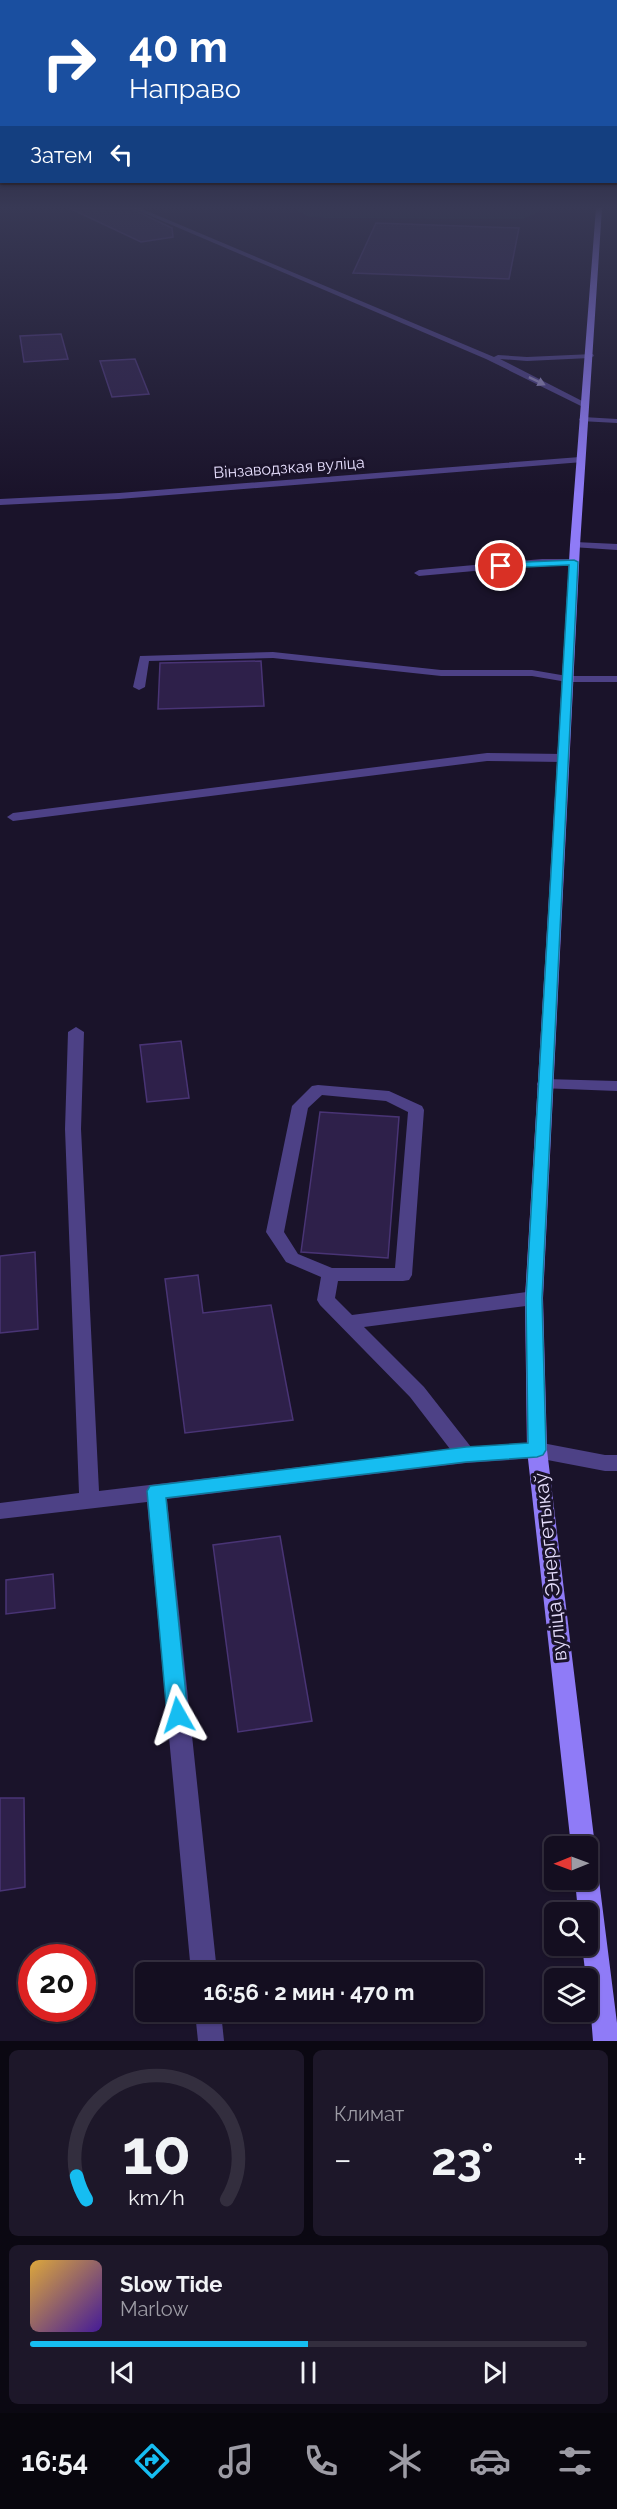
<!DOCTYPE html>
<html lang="ru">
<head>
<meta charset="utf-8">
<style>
  body { margin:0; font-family:Raleway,sans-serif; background:#1d1729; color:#f1f3f6; height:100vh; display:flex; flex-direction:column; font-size:22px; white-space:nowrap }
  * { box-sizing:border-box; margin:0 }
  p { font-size:20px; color:#9d9ca5 }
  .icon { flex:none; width:33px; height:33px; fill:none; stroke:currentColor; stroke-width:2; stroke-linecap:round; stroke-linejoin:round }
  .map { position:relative; height:2041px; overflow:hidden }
  .drawer { display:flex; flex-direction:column; gap:9px; padding:9px; background:#0b0812; flex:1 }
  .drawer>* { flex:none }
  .hud { position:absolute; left:0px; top:0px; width:618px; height:183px; box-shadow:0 2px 4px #0004,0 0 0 2px #332e3e; background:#1a4fa0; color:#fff; overflow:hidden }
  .needle { width:39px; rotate:269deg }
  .fabs { position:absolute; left:544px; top:1836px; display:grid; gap:12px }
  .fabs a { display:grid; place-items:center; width:54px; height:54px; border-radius:9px; background:#140e20; box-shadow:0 2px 4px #0004,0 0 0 2px #332e3e; font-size:30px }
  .speed { position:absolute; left:18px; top:1944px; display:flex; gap:12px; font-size:30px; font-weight:700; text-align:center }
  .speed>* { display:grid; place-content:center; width:78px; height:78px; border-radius:50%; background:#140e20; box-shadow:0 2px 4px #0004,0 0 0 2px #332e3e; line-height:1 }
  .speed .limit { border:9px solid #d22; background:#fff; color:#111 }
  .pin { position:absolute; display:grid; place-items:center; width:51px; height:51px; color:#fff; margin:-26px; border:3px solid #fff; border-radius:50%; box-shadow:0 2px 6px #0007 }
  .me { position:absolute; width:66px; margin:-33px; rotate:354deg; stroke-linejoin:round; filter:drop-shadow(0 0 4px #0008) }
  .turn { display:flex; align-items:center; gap:21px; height:126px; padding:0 30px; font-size:27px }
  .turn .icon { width:78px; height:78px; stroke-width:2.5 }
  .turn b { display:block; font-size:42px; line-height:51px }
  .then { display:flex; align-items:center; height:57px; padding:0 30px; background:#0003; gap:12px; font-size:22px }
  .big { font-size:45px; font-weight:700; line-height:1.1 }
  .drawer .widget { flex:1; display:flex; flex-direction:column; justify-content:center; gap:9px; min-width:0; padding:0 21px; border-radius:9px; background:#1d1729 }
  .drawer .dial { align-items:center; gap:0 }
  .dial svg { height:156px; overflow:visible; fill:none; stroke:#332e3e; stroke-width:7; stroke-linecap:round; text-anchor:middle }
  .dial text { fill:#f1f3f6; stroke:none }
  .song { display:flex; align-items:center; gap:18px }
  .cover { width:72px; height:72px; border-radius:9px; background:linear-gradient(135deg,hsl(40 70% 55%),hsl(260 70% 35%)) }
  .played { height:6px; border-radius:3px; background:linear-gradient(90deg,#16bdf1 50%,#332e3e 50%) }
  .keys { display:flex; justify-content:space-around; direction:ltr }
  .heat { display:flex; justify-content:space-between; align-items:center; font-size:33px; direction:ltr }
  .drawer .tiles { flex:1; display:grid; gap:9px; grid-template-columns:1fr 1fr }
  .widget:last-child { grid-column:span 2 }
  .trip { position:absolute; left:135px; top:1962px; width:348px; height:60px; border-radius:9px; background:#140e20; box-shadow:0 2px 4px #0004,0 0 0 2px #332e3e; font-weight:700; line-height:60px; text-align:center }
  .dock { display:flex; height:96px; justify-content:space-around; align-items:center; background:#08060d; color:#9d9ca5 }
  .dock .icon { width:42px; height:42px }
  .dock .current { color:#16bdf1 }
  .dock b { font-size:27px; color:#f1f3f6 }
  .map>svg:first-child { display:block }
  .green { fill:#163134 }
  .building { fill:#2e204a; stroke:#493475; stroke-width:1.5 }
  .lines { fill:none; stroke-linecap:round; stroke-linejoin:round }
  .lane { fill:#4d4186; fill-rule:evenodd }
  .street { fill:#4d4186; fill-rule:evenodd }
  .secondary { fill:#8f7bf7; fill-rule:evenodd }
  .oneway { fill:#9288bc }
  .route { fill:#16bdf1; stroke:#0e7b9d; stroke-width:1.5 }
  .labels { text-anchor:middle; stroke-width:6; stroke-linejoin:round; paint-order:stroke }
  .far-street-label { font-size:16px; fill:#e6defd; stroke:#1a132a }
  .street-label { font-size:20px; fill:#e6defd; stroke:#1a132a }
</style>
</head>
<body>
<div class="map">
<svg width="617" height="2041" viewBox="0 0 617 2041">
  <rect width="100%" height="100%" fill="#1a132a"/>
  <polygon class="green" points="300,208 546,208 523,219 326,218 307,216 297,210"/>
  <g class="building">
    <polygon points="69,208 130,208 172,228 173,237 141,242"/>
    <polygon points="376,223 519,228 509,279 353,273"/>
    <polygon points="61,334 68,359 24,362 20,336"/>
    <polygon points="135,359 149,394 112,397 100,361"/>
    <polygon points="261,661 264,706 158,709 160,663"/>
    <polygon points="181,1041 189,1098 147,1102 140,1045"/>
    <polygon points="320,1112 399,1117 388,1258 301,1252"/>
    <polygon points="35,1252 38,1329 0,1333 0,1256"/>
    <polygon points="198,1275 203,1313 271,1305 293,1420 185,1433 165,1279"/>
    <polygon points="280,1536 312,1721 238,1732 213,1545"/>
    <polygon points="53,1574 55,1608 6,1614 6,1580"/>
    <polygon points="0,1798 24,1798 25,1887 0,1891"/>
  </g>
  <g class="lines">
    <g class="lane">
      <polygon points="575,542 617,544 617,550 572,547 570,545"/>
      <polygon points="542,559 574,559 579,562 574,565 542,565 419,576 414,573 419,570"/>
      <polygon points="273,652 441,670 532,670 567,676 617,676 617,682 567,682 532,676 441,676 273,658 149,661 145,687 139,690 133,687 140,656"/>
      <polygon points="487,753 563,754 569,758 563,762 487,761 13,821 7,817 13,813"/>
      <path d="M76 1027 84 1032 81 1129 99 1491 450 1449 410 1397 320 1305 317 1300 321 1277 286 1262 266 1232 292 1106 312 1086 318 1085 389 1091 422 1106 424 1110 412 1275 409 1280 403 1281H338L335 1298 352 1315 534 1291 540 1293 543 1298 540 1303 534 1305 364 1327 424 1387 471 1447 537 1442 605 1455H617V1471H605L537 1458 466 1463 167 1499 217 1972H191L147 1502 0 1519V1503L79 1493 65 1129 68 1032ZM322 1095 386 1101 408 1112 395 1268H332L298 1254 284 1232 308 1108Z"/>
      <polygon points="545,1079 617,1081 617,1091 539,1088 537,1084 539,1080"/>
      <polygon points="195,2012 221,2012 224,2041 198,2041"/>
    </g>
    <g class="street">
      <polygon points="132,208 140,208 494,357 498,355 527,357 593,354 594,356 590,358 527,361 500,359 588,404 581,406 486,359"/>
      <polygon points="583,417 617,419 617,423 580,421 579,419"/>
      <polygon points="580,457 583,458 583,462 119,499 0,505 0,499 119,493"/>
    </g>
    <g class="secondary">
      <polygon points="596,208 602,208 580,545 543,1298 547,1450 595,1846 592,1854 588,1856 588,1846 571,1846 527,1450 525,1298 570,545"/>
      <polygon points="588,1868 596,1871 599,1880 617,2023 617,2041 593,2041 588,1978 586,1978 582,1946 588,1946 588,1912 578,1912 575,1880 588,1880"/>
    </g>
  </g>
  <defs><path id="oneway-solid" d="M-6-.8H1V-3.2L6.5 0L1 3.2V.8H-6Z" transform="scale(1.5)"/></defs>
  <use class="oneway" href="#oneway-solid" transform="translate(537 381) rotate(26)"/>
  <linearGradient id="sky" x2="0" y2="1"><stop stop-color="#0e0a17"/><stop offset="0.42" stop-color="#383955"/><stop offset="1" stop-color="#383955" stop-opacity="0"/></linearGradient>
  <rect width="617" height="494" fill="url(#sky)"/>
  <polygon class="route" points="574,560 578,562 542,1298 546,1450 543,1455 537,1457 466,1462 166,1498 188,1715 185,1722 178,1725 170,1722 167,1715 147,1491 150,1486 466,1447 528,1443 526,1298 569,565 501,568 497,566 501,563"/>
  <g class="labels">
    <g class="far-street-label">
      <text transform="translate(289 467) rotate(-4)" y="6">Вінзаводзкая вуліца</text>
    </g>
    <g class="street-label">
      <text transform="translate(550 1567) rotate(-96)" y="7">вуліца Энергетыкаў</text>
    </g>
  </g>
</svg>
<div class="fabs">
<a><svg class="needle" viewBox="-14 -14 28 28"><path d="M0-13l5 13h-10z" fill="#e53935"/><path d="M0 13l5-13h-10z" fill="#9d9ca5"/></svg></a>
<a><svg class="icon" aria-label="search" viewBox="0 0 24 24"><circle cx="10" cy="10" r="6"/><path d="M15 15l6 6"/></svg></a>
<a><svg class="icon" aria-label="layers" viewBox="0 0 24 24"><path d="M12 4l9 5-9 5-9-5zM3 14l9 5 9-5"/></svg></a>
</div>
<div class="speed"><div class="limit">20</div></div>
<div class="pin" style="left:501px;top:566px;background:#d93025"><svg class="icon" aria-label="arrive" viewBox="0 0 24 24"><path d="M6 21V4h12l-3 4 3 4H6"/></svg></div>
<svg class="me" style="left:178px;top:1715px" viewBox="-20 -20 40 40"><path d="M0-17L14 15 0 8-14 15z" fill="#16bdf1" stroke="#fff" stroke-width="4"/></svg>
<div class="trip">16:56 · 2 мин · 470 m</div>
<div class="hud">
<div class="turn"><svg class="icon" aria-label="right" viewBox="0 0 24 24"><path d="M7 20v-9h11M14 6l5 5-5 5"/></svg><div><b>40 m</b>Направо</div></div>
<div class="then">Затем<svg class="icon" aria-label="left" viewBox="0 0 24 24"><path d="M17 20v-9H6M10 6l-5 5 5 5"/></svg></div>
</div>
</div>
<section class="drawer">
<div class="tiles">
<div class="widget dial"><svg viewBox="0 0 100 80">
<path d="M14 69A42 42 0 1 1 86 69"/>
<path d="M14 69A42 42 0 0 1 9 57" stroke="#16bdf1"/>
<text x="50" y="56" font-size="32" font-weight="700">10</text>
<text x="50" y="72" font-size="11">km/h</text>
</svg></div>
<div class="widget"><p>Климат</p>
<div class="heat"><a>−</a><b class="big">23°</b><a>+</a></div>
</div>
<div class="widget">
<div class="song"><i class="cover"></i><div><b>Slow Tide</b><p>Marlow</p></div></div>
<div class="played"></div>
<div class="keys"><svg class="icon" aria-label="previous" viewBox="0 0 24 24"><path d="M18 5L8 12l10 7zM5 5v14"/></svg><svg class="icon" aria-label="pause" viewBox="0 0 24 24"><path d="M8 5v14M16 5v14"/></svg><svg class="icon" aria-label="next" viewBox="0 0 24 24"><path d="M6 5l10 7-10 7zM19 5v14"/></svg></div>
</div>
</div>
</section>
<nav class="dock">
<b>16:54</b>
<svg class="icon current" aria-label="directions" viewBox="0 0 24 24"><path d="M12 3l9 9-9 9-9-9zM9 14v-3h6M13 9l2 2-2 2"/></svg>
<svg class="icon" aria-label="music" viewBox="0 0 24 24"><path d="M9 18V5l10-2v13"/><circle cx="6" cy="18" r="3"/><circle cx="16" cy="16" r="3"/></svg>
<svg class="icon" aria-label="phone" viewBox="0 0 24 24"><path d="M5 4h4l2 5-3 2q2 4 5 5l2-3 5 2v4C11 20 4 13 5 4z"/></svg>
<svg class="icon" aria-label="climate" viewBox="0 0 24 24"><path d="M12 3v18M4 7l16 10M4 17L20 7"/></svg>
<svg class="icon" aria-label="car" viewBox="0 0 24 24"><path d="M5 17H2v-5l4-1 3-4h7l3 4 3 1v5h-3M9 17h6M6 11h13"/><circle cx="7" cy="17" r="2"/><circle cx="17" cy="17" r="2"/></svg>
<svg class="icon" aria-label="filters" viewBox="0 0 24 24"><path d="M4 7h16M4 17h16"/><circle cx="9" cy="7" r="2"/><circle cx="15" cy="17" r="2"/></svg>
</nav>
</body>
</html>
